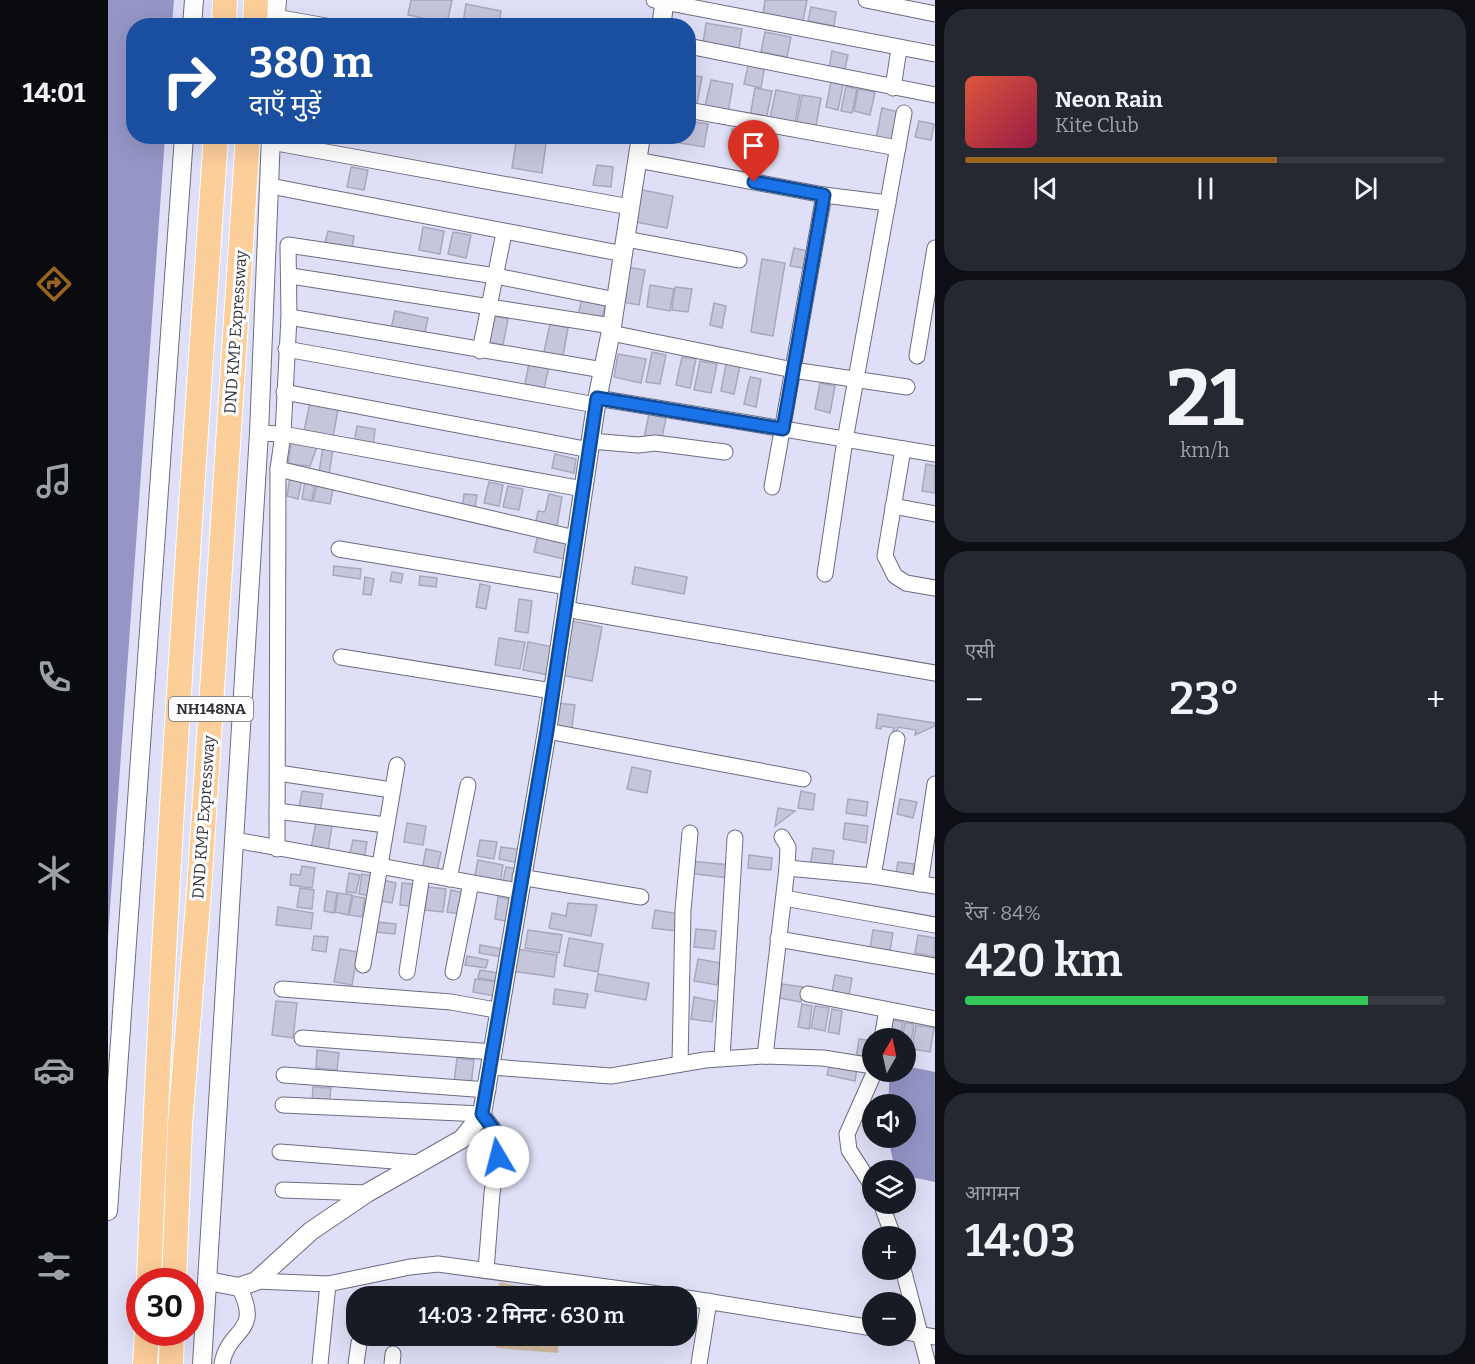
<!DOCTYPE html>
<html lang="hi">
<head>
<meta charset="utf-8">
<style>
  body { margin:0; font-family:Bitter,"Noto Sans Devanagari",serif; background:#242831; color:#f1f3f6; height:100vh; display:flex; flex-direction:column; font-size:22px; white-space:nowrap }
  * { box-sizing:border-box; margin:0 }
  p { font-size:20px; color:#9ea1a6 }
  .icon { flex:none; width:33px; height:33px; fill:none; stroke:currentColor; stroke-width:2; stroke-linecap:round; stroke-linejoin:round }
  .map { position:relative; flex:1; overflow:hidden }
  .side { display:flex; flex-direction:column; gap:9px; padding:9px; background:#0d0f14; width:540px }
  .side>* { flex:none }
  .guide { position:absolute; left:18px; top:18px; width:570px; height:126px; border-radius:24px; box-shadow:0 6px 24px #0002; background:#1a4fa0; color:#fff; overflow:hidden }
  .needle { width:39px; rotate:9deg }
  .tools { position:absolute; left:754px; top:1028px; display:grid; gap:12px }
  .tools a { display:grid; place-items:center; width:54px; height:54px; border-radius:50%; background:#171b24; box-shadow:0 6px 24px #0002; font-size:30px }
  .speed { position:absolute; left:18px; top:1268px; display:flex; gap:12px; font-size:30px; font-weight:700; text-align:center }
  .speed>* { display:grid; place-content:center; width:78px; height:78px; border-radius:50%; background:#171b24; box-shadow:0 6px 24px #0002; line-height:1 }
  .speed .limit { border:9px solid #d22; background:#fff; color:#111 }
  .pin { position:absolute; display:grid; place-items:center; width:51px; height:51px; color:#fff; margin:-62px -26px; border-radius:50% 50% 50% 0; rotate:-45deg; box-shadow:0 0 6px #0007 }
  .pin .icon { rotate:45deg }
  .me { position:absolute; width:66px; margin:-33px; rotate:352deg; stroke-linejoin:round; filter:drop-shadow(0 0 4px #0008) }
  .turn { display:flex; align-items:center; gap:21px; height:126px; padding:0 24px; font-size:27px }
  .turn .icon { width:78px; height:78px; stroke-width:2.5 }
  .turn b { display:block; font-size:42px; line-height:51px }
  .big { font-size:45px; font-weight:600; line-height:1.1 }
  .side .tile { flex:1; display:flex; flex-direction:column; justify-content:center; gap:9px; min-width:0; padding:0 21px; border-radius:24px; background:#242831 }
  .side .dial { align-items:center; gap:0 }
  .dial b { font-size:78px; line-height:1 }
  .song { display:flex; align-items:center; gap:18px }
  .cover { width:72px; height:72px; border-radius:9px; background:linear-gradient(135deg,hsl(10 70% 55%),hsl(340 70% 35%)) }
  .played { height:6px; border-radius:3px; background:linear-gradient(90deg,#9b641e 65%,#363941 65%) }
  .keys { display:flex; justify-content:space-around; direction:ltr }
  .heat { display:flex; justify-content:space-between; align-items:center; font-size:33px; direction:ltr }
  .charge { height:9px; border-radius:4px; background:linear-gradient(90deg,#34c759 84%,#363941 0) }
  .trip { position:absolute; left:238px; top:1286px; width:351px; height:60px; border-radius:24px; background:#171b24; box-shadow:0 6px 24px #0002; font-weight:600; line-height:60px; text-align:center }
  main { display:flex; flex:1; min-height:0 }
  .tab-bar { display:flex; flex-direction:column; width:108px; justify-content:space-around; align-items:center; background:#090b0e; color:#9ea1a6 }
  .tab-bar .icon { width:42px; height:42px }
  .tab-bar .on { color:#9b641e }
  .tab-bar b { font-size:27px; color:#f1f3f6 }
  .map>svg:first-child { display:block }
  .green { fill:#d7bea4 }
  .water { fill:#9596c6 }
  .building { fill:#c5c6dc; stroke:#a7a8be; stroke-width:1.5 }
  .lines { fill:none; stroke-linecap:round; stroke-linejoin:round }
  .minor-casing { stroke:#6c6d81; stroke-width:17 }
  .tertiary-casing { stroke:#6c6d81; stroke-width:20 }
  .trunk-casing { stroke:#fff; stroke-width:26 }
  .minor { stroke:#fff; stroke-width:15 }
  .tertiary { stroke:#fff; stroke-width:18 }
  .trunk { stroke:#fcce9a; stroke-width:24 }
  .route-casing { stroke:#114b97; stroke-width:15 }
  .route { stroke:#1a73e8; stroke-width:10 }
  .labels { text-anchor:middle; stroke-width:6; stroke-linejoin:round; paint-order:stroke }
  .shield { fill:#fff; stroke:#6e6e74; stroke-width:1.5 }
  .shield-label { font-size:15px; font-weight:bold; fill:#303039 }
  .street-label { font-size:16px; fill:#303039; stroke:#fff }
</style>
</head>
<body>
<main>
<nav class="tab-bar">
<b>14:01</b>
<svg class="icon on" aria-label="directions" viewBox="0 0 24 24"><path d="M12 3l9 9-9 9-9-9zM9 14v-3h6M13 9l2 2-2 2"/></svg>
<svg class="icon" aria-label="music" viewBox="0 0 24 24"><path d="M9 18V5l10-2v13"/><circle cx="6" cy="18" r="3"/><circle cx="16" cy="16" r="3"/></svg>
<svg class="icon" aria-label="phone" viewBox="0 0 24 24"><path d="M5 4h4l2 5-3 2q2 4 5 5l2-3 5 2v4C11 20 4 13 5 4z"/></svg>
<svg class="icon" aria-label="climate" viewBox="0 0 24 24"><path d="M12 3v18M4 7l16 10M4 17L20 7"/></svg>
<svg class="icon" aria-label="car" viewBox="0 0 24 24"><path d="M5 17H2v-5l4-1 3-4h7l3 4 3 1v5h-3M9 17h6M6 11h13"/><circle cx="7" cy="17" r="2"/><circle cx="17" cy="17" r="2"/></svg>
<svg class="icon" aria-label="filters" viewBox="0 0 24 24"><path d="M4 7h16M4 17h16"/><circle cx="9" cy="7" r="2"/><circle cx="15" cy="17" r="2"/></svg>
</nav>
<div class="map">
<svg width="827" height="1364" viewBox="0 0 827 1364">
  <rect width="100%" height="100%" fill="#dfe0f7"/>
  <g class="green">
    <polygon points="392,1282 454,1296 386,1296"/>
    <polygon points="380,1335 451,1335 450,1353 389,1348"/>
  </g>
  <g class="water">
    <polygon points="0,0 66,0 64,25 26,26 26,136 57,137 0,937"/>
    <polygon points="798,1066 827,1072 827,1182 798,1176 798,1170 787,1170 780,1137 798,1137 798,1104 780,1104 782,1071 798,1071"/>
  </g>
  <g class="building">
    <polygon points="303,0 344,0 339,23 300,15"/>
    <polygon points="657,0 699,0 695,21 655,13"/>
    <polygon points="358,4 393,11 390,26 355,23"/>
    <polygon points="703,7 728,12 726,26 700,21"/>
    <polygon points="598,23 634,29 631,48 595,43"/>
    <polygon points="657,32 683,37 679,57 653,52"/>
    <polygon points="724,51 740,55 735,77 720,74"/>
    <polygon points="641,61 657,64 653,88 636,84"/>
    <polygon points="580,74 594,77 589,103 580,101"/>
    <polygon points="603,80 625,84 620,112 597,107"/>
    <polygon points="723,82 735,85 730,110 718,107"/>
    <polygon points="738,86 749,89 744,113 733,111"/>
    <polygon points="647,88 664,91 658,120 642,117"/>
    <polygon points="750,89 767,92 762,115 746,111"/>
    <polygon points="668,90 692,95 687,123 662,118"/>
    <polygon points="694,95 713,98 708,126 689,122"/>
    <polygon points="774,108 791,112 785,142 768,139"/>
    <polygon points="580,121 600,124 596,147 542,138 580,136"/>
    <polygon points="811,121 826,124 823,140 807,137"/>
    <polygon points="624,129 641,131 639,152 622,150"/>
    <polygon points="409,136 439,136 434,173 404,168"/>
    <polygon points="489,165 505,167 503,187 485,185"/>
    <polygon points="243,167 260,170 256,190 239,187"/>
    <polygon points="534,190 565,196 559,228 528,222"/>
    <polygon points="315,227 336,231 332,254 311,250"/>
    <polygon points="220,231 246,236 244,248 217,243"/>
    <polygon points="345,232 363,235 358,258 340,254"/>
    <polygon points="686,248 704,252 700,269 682,266"/>
    <polygon points="654,259 677,263 665,336 643,332"/>
    <polygon points="519,267 537,270 531,305 514,302"/>
    <polygon points="542,285 566,289 562,311 539,307"/>
    <polygon points="567,287 584,289 580,312 564,310"/>
    <polygon points="474,297 498,302 493,321 470,316"/>
    <polygon points="606,303 618,306 614,328 602,325"/>
    <polygon points="287,311 320,318 316,336 283,329"/>
    <polygon points="385,316 400,319 395,345 380,342"/>
    <polygon points="442,324 460,328 455,356 436,352"/>
    <polygon points="544,352 558,355 552,384 538,382"/>
    <polygon points="510,354 538,359 533,383 506,377"/>
    <polygon points="574,357 588,359 582,388 568,385"/>
    <polygon points="592,361 609,364 603,393 586,390"/>
    <polygon points="421,363 441,367 436,388 417,384"/>
    <polygon points="618,364 632,366 626,394 613,391"/>
    <polygon points="642,377 653,379 648,407 636,404"/>
    <polygon points="712,383 727,386 722,413 707,409"/>
    <polygon points="202,403 230,409 225,437 196,431"/>
    <polygon points="541,414 558,418 553,442 536,438"/>
    <polygon points="249,426 267,429 265,447 246,444"/>
    <polygon points="184,439 210,444 202,466 180,464"/>
    <polygon points="215,447 225,449 221,475 211,472"/>
    <polygon points="447,454 468,459 466,473 444,468"/>
    <polygon points="818,464 827,466 827,493 814,491"/>
    <polygon points="182,477 194,479 190,499 179,496"/>
    <polygon points="197,481 207,483 204,501 194,499"/>
    <polygon points="210,481 226,485 222,504 205,501"/>
    <polygon points="381,482 395,485 391,506 376,503"/>
    <polygon points="400,486 415,489 411,510 395,507"/>
    <polygon points="356,494 369,495 366,513 354,511"/>
    <polygon points="441,494 454,497 448,531 427,526 430,511 437,512"/>
    <polygon points="430,535 464,542 460,560 426,552"/>
    <polygon points="226,566 253,569 252,579 225,575"/>
    <polygon points="527,567 579,577 576,594 524,584"/>
    <polygon points="284,572 295,574 293,583 282,581"/>
    <polygon points="312,576 329,578 328,587 311,585"/>
    <polygon points="257,577 266,579 263,595 255,594"/>
    <polygon points="372,584 382,586 378,609 368,607"/>
    <polygon points="411,599 424,601 420,633 407,631"/>
    <polygon points="464,621 494,627 484,681 453,675"/>
    <polygon points="391,638 417,642 412,669 387,665"/>
    <polygon points="420,642 446,647 441,675 415,670"/>
    <polygon points="449,703 467,705 463,733 445,731"/>
    <polygon points="770,714 827,723 827,726 807,735 808,730 790,727 789,732 785,731 786,728 774,726 773,729 768,728"/>
    <polygon points="524,767 543,771 539,793 519,789"/>
    <polygon points="194,791 215,794 212,812 191,808"/>
    <polygon points="693,791 707,794 705,810 690,808"/>
    <polygon points="740,799 760,802 758,816 738,813"/>
    <polygon points="792,799 809,802 805,818 789,814"/>
    <polygon points="670,808 687,811 667,826"/>
    <polygon points="209,817 225,820 219,857 202,854"/>
    <polygon points="299,823 318,826 315,845 296,842"/>
    <polygon points="737,823 760,826 758,843 735,839"/>
    <polygon points="245,840 259,842 256,860 241,857"/>
    <polygon points="372,840 389,842 386,859 369,856"/>
    <polygon points="393,847 414,850 411,863 391,859"/>
    <polygon points="705,848 726,851 723,870 702,867"/>
    <polygon points="318,849 333,852 329,872 314,870"/>
    <polygon points="641,855 664,858 663,870 640,868"/>
    <polygon points="370,860 395,865 392,885 366,880"/>
    <polygon points="582,861 622,865 620,878 580,873"/>
    <polygon points="790,862 806,864 804,882 787,879"/>
    <polygon points="194,866 207,868 204,888 182,885 183,874 192,875"/>
    <polygon points="398,867 409,869 406,883 395,881"/>
    <polygon points="241,873 252,875 248,893 238,892"/>
    <polygon points="254,874 266,876 263,896 251,894"/>
    <polygon points="275,880 288,883 284,903 272,901"/>
    <polygon points="294,883 305,884 302,906 292,905"/>
    <polygon points="320,887 338,889 335,912 317,910"/>
    <polygon points="192,888 206,890 204,909 189,907"/>
    <polygon points="343,890 357,893 353,914 339,912"/>
    <polygon points="219,891 229,893 226,913 216,911"/>
    <polygon points="230,893 244,895 240,915 227,912"/>
    <polygon points="245,896 257,898 254,917 241,915"/>
    <polygon points="390,897 406,900 402,922 387,919"/>
    <polygon points="460,903 489,905 483,936 441,928 444,913 458,916"/>
    <polygon points="170,907 205,913 203,929 168,925"/>
    <polygon points="547,910 571,914 568,931 544,928"/>
    <polygon points="270,922 288,924 287,934 268,932"/>
    <polygon points="588,929 608,931 606,949 586,947"/>
    <polygon points="420,930 454,935 451,953 417,948"/>
    <polygon points="765,930 785,933 782,951 762,948"/>
    <polygon points="810,935 827,938 827,957 807,953"/>
    <polygon points="206,936 220,937 218,952 204,950"/>
    <polygon points="461,938 495,944 490,972 456,966"/>
    <polygon points="372,945 395,949 394,957 371,953"/>
    <polygon points="232,949 250,952 244,985 226,982"/>
    <polygon points="408,949 449,955 446,977 404,971"/>
    <polygon points="359,956 380,960 378,968 357,965"/>
    <polygon points="590,959 613,963 609,985 586,981"/>
    <polygon points="372,970 391,973 389,981 370,978"/>
    <polygon points="490,974 541,983 538,1000 487,991"/>
    <polygon points="727,975 744,978 740,1001 723,999"/>
    <polygon points="367,979 390,982 387,996 365,992"/>
    <polygon points="674,984 695,987 693,1002 671,998"/>
    <polygon points="447,989 480,994 477,1008 445,1004"/>
    <polygon points="586,997 607,1001 604,1022 583,1019"/>
    <polygon points="168,1001 189,1003 185,1038 164,1035"/>
    <polygon points="694,1004 704,1006 701,1029 690,1027"/>
    <polygon points="707,1006 721,1008 717,1031 703,1028"/>
    <polygon points="724,1009 734,1011 731,1034 720,1032"/>
    <polygon points="784,1020 795,1022 792,1038 781,1038"/>
    <polygon points="797,1023 806,1024 802,1049 798,1048 798,1038 794,1038"/>
    <polygon points="808,1025 826,1028 822,1052 804,1049"/>
    <polygon points="751,1039 765,1041 763,1061 748,1059"/>
    <polygon points="209,1050 231,1053 229,1070 208,1068"/>
    <polygon points="349,1058 366,1060 363,1086 346,1083"/>
    <polygon points="722,1063 749,1068 747,1081 719,1075"/>
    <polygon points="205,1087 223,1088 221,1104 204,1103"/>
  </g>
  <g class="lines">
    <g class="minor-casing">
      <g id="minor">
        <polyline points="546,0 827,54"/>
        <polyline points="758,0 827,14"/>
        <polyline points="167,17 218,26"/>
        <polyline points="580,46 827,95"/>
        <polyline points="785,88 791,49"/>
        <polyline points="580,110 790,148"/>
        <polyline points="163,142 522,207"/>
        <polyline points="529,160 716,195 780,203"/>
        <polyline points="162,186 516,254"/>
        <polyline points="518,239 631,260"/>
        <polyline points="183,276 504,326"/>
        <polyline points="181,317 495,370"/>
        <polyline points="503,333 685,370 799,387"/>
        <polyline points="178,349 488,405"/>
        <polyline points="372,351 396,233"/>
        <polyline points="809,356 827,248"/>
        <polyline points="176,392 482,450"/>
        <polyline points="489,398 827,454"/>
        <polyline points="151,433 175,434 475,489"/>
        <polyline points="483,441 530,445 547,443 617,452"/>
        <polyline points="795,449 777,556 787,576 798,583 827,588"/>
        <polyline points="170,469 467,538"/>
        <polyline points="664,487 716,195"/>
        <polyline points="785,506 827,514"/>
        <polyline points="231,549 460,587"/>
        <polyline points="717,574 737,440 796,113"/>
        <polyline points="457,609 827,673"/>
        <polyline points="233,657 444,691"/>
        <polyline points="439,731 695,779"/>
        <polyline points="170,773 284,790"/>
        <polyline points="169,811 278,825"/>
        <polyline points="127,840 410,891"/>
        <polyline points="169,849 170,469 175,434 181,317 180,245 388,276 508,300"/>
        <polyline points="679,868 765,876 827,886"/>
        <polyline points="765,876 789,739"/>
        <polyline points="412,877 533,897"/>
        <polyline points="341,879 360,785"/>
        <polyline points="812,884 827,784"/>
        <polyline points="676,898 827,925"/>
        <polyline points="670,939 827,966"/>
        <polyline points="255,965 289,765"/>
        <polyline points="299,972 314,875"/>
        <polyline points="345,972 363,883"/>
        <polyline points="174,989 343,1002 393,1011"/>
        <polyline points="700,994 827,1019"/>
        <polyline points="194,1038 386,1052"/>
        <polyline points="774,1038 779,1010"/>
        <polyline points="657,1056 679,868 680,847 674,837"/>
        <polyline points="614,1058 627,838"/>
        <polyline points="572,1064 575,910 582,833"/>
        <polyline points="384,1067 503,1076 597,1060 657,1056 715,1058 765,1066"/>
        <polyline points="176,1075 380,1090"/>
        <polyline points="175,1105 374,1114 393,1139 384,1193 378,1270"/>
        <polyline points="172,1152 311,1163"/>
        <polyline points="765,1187 741,1150 739,1134 767,1071"/>
        <polyline points="175,1190 259,1193"/>
        <polyline points="773,1203 785,1236"/>
        <polyline points="795,1269 820,1364"/>
        <polyline points="148,1281 220,1284 302,1267 330,1264 565,1296"/>
        <polyline points="579,1298 765,1328"/>
        <polyline points="798,1332 827,1337"/>
        <path d="M114 1364C120 1327 155 1334 131 1287"/>
        <polyline points="212,1364 220,1284"/>
        <polyline points="248,1364 251,1343"/>
        <polyline points="284,1364 285,1354"/>
        <polyline points="591,1364 601,1301"/>
      </g>
    </g>
    <g class="tertiary-casing">
      <g id="tertiary">
        <polyline points="84,26 86,0"/>
        <polyline points="167,26 169,0"/>
        <polyline points="553,26 557,0"/>
        <polyline points="0,1211 76,136"/>
        <polyline points="100,1281 131,1287 148,1281 203,1231 259,1193 354,1139 374,1114 439,731 488,405 504,326 533,136"/>
        <polyline points="94,1364 151,433 163,136"/>
      </g>
    </g>
    <g class="trunk-casing">
      <g id="trunk">
        <polyline points="116,26 117,0"/>
        <polyline points="147,26 148,0"/>
        <path d="M41 1281C55 899 82 518 108 136"/>
        <polyline points="66,1281 72,1124 91,891 140,136"/>
        <polyline points="37,1364 39,1332"/>
        <polyline points="63,1364 64,1332"/>
      </g>
    </g>
    <use href="#minor" class="minor"/>
    <use href="#tertiary" class="tertiary"/>
    <use href="#trunk" class="trunk"/>
  </g>
  <g class="lines">
    <g class="route-casing">
      <polyline id="route" points="390,1157 393,1139 374,1114 439,731 489,398 675,429 716,195 646,182"/>
    </g>
    <use href="#route" class="route"/>
  </g>
  <g class="labels">
    <rect class="shield" x="61" y="697" width="84" height="24" rx="4.5"/>
    <g class="shield-label">
      <text x="103" y="714">NH148NA</text>
    </g>
    <g class="street-label">
      <text transform="translate(127 332) rotate(-86)" y="6">DND KMP Expressway</text>
      <text transform="translate(95 817) rotate(-86)" y="6">DND KMP Expressway</text>
    </g>
  </g>
</svg>
<div class="tools">
<a><svg class="needle" viewBox="-14 -14 28 28"><path d="M0-13l5 13h-10z" fill="#e53935"/><path d="M0 13l5-13h-10z" fill="#9ea1a6"/></svg></a>
<a><svg class="icon" aria-label="sound" viewBox="0 0 24 24"><path d="M4 9h4l5-4v14l-5-4H4zM17 9q2 3 0 6"/></svg></a>
<a><svg class="icon" aria-label="layers" viewBox="0 0 24 24"><path d="M12 4l9 5-9 5-9-5zM3 14l9 5 9-5"/></svg></a>
<a>+</a>
<a>−</a>
</div>
<div class="speed"><div class="limit">30</div></div>
<div class="pin" style="left:646px;top:182px;background:#d93025"><svg class="icon" aria-label="arrive" viewBox="0 0 24 24"><path d="M6 21V4h12l-3 4 3 4H6"/></svg></div>
<svg class="me" style="left:390px;top:1157px" viewBox="-20 -20 40 40"><circle r="19" fill="#fff"/><path d="M0-13L10 11 0 6-10 11z" fill="#1a73e8"/></svg>
<div class="trip">14:03 · 2 मिनट · 630 m</div>
<div class="guide">
<div class="turn"><svg class="icon" aria-label="right" viewBox="0 0 24 24"><path d="M7 20v-9h11M14 6l5 5-5 5"/></svg><div><b>380 m</b>दाएँ मुड़ें</div></div>
</div>
</div>
<section class="side">
<div class="tile">
<div class="song"><i class="cover"></i><div><b>Neon Rain</b><p>Kite Club</p></div></div>
<div class="played"></div>
<div class="keys"><svg class="icon" aria-label="previous" viewBox="0 0 24 24"><path d="M18 5L8 12l10 7zM5 5v14"/></svg><svg class="icon" aria-label="pause" viewBox="0 0 24 24"><path d="M8 5v14M16 5v14"/></svg><svg class="icon" aria-label="next" viewBox="0 0 24 24"><path d="M6 5l10 7-10 7zM19 5v14"/></svg></div>
</div>
<div class="tile dial"><b>21</b><p>km/h</p></div>
<div class="tile"><p>एसी</p>
<div class="heat"><a>−</a><b class="big">23°</b><a>+</a></div>
</div>
<div class="tile"><p>रेंज · 84%</p><b class="big">420 km</b><div class="charge"></div></div>
<div class="tile"><p>आगमन</p><b class="big">14:03</b></div>
</section>
</main>
</body>
</html>
